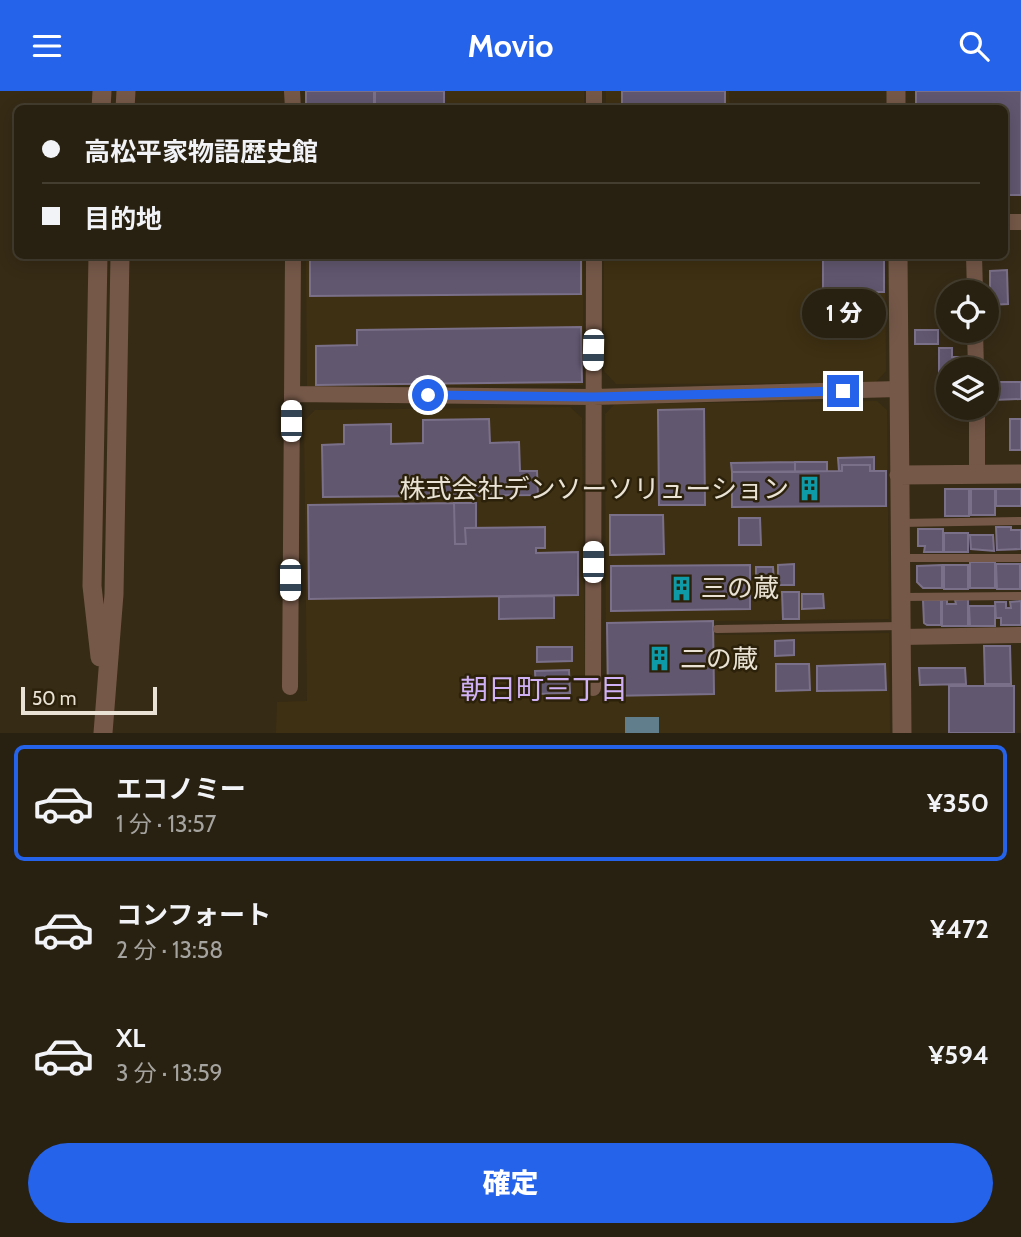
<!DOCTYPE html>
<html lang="ja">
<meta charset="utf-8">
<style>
body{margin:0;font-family:Cabin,"Noto Sans JP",sans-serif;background:#342d1e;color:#f1f3f6;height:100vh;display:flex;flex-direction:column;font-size:26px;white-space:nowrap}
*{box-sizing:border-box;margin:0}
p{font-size:23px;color:#a5a39f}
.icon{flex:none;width:38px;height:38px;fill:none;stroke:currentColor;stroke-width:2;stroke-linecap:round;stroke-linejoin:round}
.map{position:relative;height:642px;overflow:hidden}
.details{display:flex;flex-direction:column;background:#282010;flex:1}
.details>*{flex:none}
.guide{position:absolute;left:14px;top:14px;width:994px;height:154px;border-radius:10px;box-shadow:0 4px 18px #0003,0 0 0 2px #443e30;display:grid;align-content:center;height:154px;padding:0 28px;background:#282010}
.fabs{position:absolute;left:936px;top:189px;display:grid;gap:14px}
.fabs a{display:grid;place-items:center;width:63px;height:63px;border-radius:50%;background:#282010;box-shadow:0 4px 18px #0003,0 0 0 2px #443e30;font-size:35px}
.scale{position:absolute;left:21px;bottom:18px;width:136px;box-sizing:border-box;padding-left:7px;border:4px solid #eae3d5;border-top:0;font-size:19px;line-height:24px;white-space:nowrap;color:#eae3d5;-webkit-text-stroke:5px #2c220b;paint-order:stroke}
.end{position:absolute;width:32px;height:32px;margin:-16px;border:9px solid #2563eb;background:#fff;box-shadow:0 0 0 4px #fff}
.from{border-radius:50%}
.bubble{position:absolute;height:49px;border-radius:24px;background:#282010;box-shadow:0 4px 18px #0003,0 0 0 2px #443e30;font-size:23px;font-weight:800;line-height:49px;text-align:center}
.car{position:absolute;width:21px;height:42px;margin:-21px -10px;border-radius:9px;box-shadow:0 0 5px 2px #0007;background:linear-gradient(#fff 24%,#345 0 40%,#fff 0 76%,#345 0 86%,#fff 0)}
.guide b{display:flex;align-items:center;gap:24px;height:66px;font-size:26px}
.guide b+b{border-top:2px solid #443e30}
.guide i{width:18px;height:18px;background:#f1f3f6}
ul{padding:12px 0 0;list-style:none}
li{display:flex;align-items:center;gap:21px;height:116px;margin:0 14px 10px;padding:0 14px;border:4px solid transparent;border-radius:10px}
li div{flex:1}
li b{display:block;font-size:26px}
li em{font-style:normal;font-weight:800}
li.on{border-color:#2563eb}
li>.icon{width:63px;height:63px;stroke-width:1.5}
.action{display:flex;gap:14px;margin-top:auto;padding:14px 28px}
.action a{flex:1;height:80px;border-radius:42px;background:#2563eb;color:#fff;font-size:28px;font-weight:800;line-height:80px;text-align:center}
header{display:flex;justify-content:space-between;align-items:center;height:91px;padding:0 28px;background:#2563eb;color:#fff;font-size:32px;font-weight:800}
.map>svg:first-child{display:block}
</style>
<header><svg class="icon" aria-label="menu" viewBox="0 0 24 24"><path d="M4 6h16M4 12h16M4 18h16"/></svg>Movio<svg class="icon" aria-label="search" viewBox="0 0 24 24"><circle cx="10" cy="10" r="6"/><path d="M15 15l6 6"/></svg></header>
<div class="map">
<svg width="1021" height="642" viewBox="0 0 1021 642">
<rect width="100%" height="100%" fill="#362b15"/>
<path fill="#3e3012" d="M305 0H584V17H305Z
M606 0H729L730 17H606Z
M306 165H583V294L307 295Z
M604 165H885L886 280 875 292 616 293 604 280Z
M877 310 887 319 889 528 714 530V544L889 542 890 642H276L277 611 307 610 304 330 315 319 570 316 582 327 585 604 606 605 605 323 615 313Z"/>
<path fill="#607e8c" d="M625 626H659V642H625Z"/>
<path fill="#61576f" stroke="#7b7089" stroke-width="2" d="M306 0H374V18H306Z
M375 0H444V18H375Z
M622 0H725V18H622Z
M916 0H1021V104H1004V18H916Z
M310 164H581V203L310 205Z
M823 164H884V201H823Z
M1007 179 1008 213 990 214V180Z
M581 236 582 291 316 294V255L357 254V239Z
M915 239H938V253H915Z
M939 257H952V266H967V278H948V288H939Z
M993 291H1021V308L993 309Z
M704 318 705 414H659L658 319Z
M489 328 490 352 519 351 520 380H537L538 404 323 406 322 354 344 353V334L391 333V353L423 352V329Z
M1010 328H1021V359H1010Z
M874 366V380H870V374H842V380H839L838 367Z
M795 371H827V380L795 381Z
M795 371V381H732L731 372Z
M842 374H870V380H886V415L732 416V381L842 380Z
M945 398H969V425H945Z
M971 398H995V424H971Z
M996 398H1021V415H996Z
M454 412 455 453H466L465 437 545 436V457H536V462L578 461V504L309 508 308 414Z
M454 412H476V437H465L466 453H455Z
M610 424H663L664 463 610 464Z
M739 427H760L761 454H739Z
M996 436H1011V439H1021V458L997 459Z
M918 438H943V461H924L925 455H918Z
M944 442H968V461H944Z
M970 444H993L994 460 971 458Z
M970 471H995V497H970Z
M794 473V494H778V474Z
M996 473H1020V498H997Z
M750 474V518L611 520V475Z
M942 474V497H923L917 491V475Z
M944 474H968V498H944Z
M756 476H773L774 492H756Z
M782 501H799V528H783Z
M802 503H823L824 517 802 518Z
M554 505V527L499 528V506Z
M968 508V535H942V509H947V513H956L955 509Z
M923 509H941V534H927L924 532Z
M1021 510V534H1001V527H996L995 511H1006V517H1011L1010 511Z
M969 515H995V535H970Z
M713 530 714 603 608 605 607 532Z
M794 549V564L775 565V550Z
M984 555H1010L1011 593H985Z
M537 556H572V570L537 571Z
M776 573H809L810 599 776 600Z
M885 573 886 599 817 600V575Z
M919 577H965L966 593 920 594Z
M569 579 570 602 536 603 535 580Z
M949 595H1014V642H949Z"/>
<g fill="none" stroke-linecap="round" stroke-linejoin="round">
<path stroke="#755848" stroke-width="8" d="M901 432 1021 430
M901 467H1021
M901 506 1021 505
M717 538 901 535"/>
<path stroke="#755848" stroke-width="16" d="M292 0 293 18
M594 0V18
M1004 131H1021
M974 164 975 201
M975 240 976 278
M292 303 593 306 899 298
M977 317V384
M901 546 1021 544
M290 596 293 164
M593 597 594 164"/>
<path stroke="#755848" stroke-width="19" d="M896 0V18
M101 18 102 0
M125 18 126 0
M98 164 92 495 100 566
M898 164 902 642
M899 384 1021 383
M103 642 114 503 120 164"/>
</g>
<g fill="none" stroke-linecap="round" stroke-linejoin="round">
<path stroke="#2563eb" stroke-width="9" d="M428 304 593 306 843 300"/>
</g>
<defs>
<symbol id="building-bare" viewBox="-9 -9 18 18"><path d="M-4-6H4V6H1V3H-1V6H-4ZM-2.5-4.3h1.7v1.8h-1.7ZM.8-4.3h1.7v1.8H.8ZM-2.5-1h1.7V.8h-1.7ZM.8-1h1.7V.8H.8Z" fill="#0f9aa8" stroke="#2c220b" stroke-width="2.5" paint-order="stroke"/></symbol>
</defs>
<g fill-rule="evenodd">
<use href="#building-bare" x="792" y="380" width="35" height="35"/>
<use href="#building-bare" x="664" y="480" width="35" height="35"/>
<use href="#building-bare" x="642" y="550" width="35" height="35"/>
</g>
<g text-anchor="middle" stroke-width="5" stroke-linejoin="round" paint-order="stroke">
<g font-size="26" fill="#eae3d5" stroke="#2c220b" text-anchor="start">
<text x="789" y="407" text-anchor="end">株式会社デンソーソリューション</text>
<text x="701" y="506">三の蔵</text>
<text x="680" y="577">二の蔵</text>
</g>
<g font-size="28" fill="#d0b1f5" stroke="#2c220b">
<text x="544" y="608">朝日町三丁目</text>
</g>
</g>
</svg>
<div class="fabs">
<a><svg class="icon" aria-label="locate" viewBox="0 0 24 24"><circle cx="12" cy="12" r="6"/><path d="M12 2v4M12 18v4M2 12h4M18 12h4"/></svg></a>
<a><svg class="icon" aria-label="layers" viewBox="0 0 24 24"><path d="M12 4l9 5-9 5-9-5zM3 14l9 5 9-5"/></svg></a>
</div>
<div class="scale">50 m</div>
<i class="end from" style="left:428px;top:304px"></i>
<i class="end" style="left:843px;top:300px"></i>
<div class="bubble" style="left:802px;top:198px;width:84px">1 分</div>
<i class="car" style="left:593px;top:259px;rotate:181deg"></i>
<i class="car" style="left:291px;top:330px;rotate:0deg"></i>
<i class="car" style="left:593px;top:471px;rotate:0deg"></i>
<i class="car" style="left:290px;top:489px;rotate:180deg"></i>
<div class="guide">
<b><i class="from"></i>高松平家物語歴史館</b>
<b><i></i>目的地</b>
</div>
</div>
<section class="details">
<ul>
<li class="on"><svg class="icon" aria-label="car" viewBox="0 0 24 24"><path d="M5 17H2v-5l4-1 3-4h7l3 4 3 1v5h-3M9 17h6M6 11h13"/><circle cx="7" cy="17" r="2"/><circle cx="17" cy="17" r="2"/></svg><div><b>エコノミー</b><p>1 分 · 13:57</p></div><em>¥350</em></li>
<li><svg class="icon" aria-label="car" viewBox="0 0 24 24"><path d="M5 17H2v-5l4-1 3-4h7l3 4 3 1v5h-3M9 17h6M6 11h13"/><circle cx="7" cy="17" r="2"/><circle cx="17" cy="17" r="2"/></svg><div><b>コンフォート</b><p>2 分 · 13:58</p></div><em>¥472</em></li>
<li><svg class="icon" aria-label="car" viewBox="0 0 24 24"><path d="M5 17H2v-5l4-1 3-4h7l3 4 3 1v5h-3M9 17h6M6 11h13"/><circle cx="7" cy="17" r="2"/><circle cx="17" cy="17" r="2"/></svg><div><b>XL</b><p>3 分 · 13:59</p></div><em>¥594</em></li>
</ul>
<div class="action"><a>確定</a></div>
</section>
